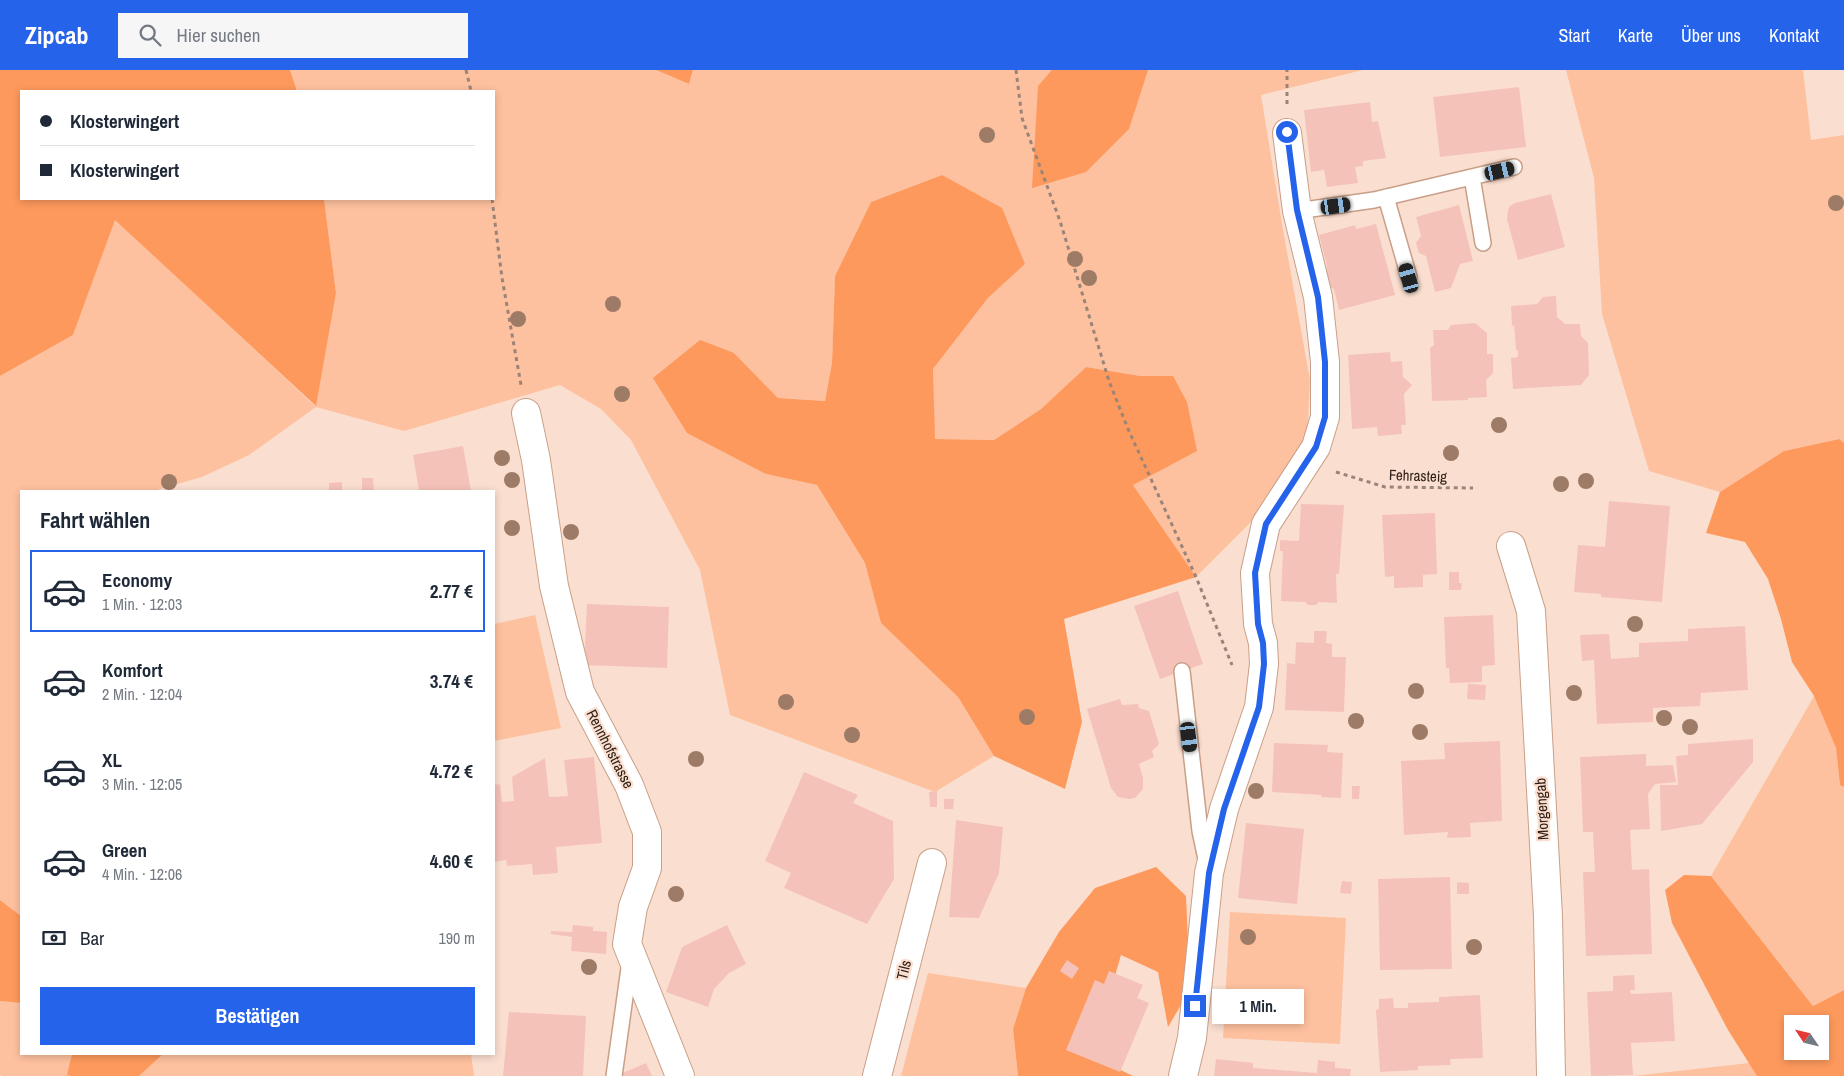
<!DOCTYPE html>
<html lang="de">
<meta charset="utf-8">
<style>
body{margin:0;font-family:"Archivo Narrow",sans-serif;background:#f6f6f7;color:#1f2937;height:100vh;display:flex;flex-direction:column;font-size:19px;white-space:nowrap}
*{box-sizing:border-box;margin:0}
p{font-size:16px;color:#747a83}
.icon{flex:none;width:28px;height:28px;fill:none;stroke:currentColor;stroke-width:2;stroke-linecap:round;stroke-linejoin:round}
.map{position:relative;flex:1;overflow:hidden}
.drawer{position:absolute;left:20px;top:420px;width:475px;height:565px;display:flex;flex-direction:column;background:#fff;border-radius:0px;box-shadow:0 2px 8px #0003}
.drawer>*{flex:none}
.guide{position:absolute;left:20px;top:20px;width:475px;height:110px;border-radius:0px;box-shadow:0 2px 8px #0003;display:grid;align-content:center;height:110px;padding:0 20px;background:#fff}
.needle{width:32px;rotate:305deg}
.tools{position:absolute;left:1784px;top:945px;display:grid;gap:10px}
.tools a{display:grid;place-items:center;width:45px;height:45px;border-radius:0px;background:#fff;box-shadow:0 2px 8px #0003;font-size:25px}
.end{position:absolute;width:22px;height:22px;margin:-11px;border:6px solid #2563eb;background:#fff;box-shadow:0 0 0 2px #fff}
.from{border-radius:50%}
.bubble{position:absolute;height:35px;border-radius:0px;background:#fff;box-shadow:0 2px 8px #0003;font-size:16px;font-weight:800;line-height:35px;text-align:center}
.car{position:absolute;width:15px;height:30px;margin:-15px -8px;border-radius:6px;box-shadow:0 0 4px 1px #0007;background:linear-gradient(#222 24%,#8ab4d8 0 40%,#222 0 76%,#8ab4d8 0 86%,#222 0)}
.guide b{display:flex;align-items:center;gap:18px;height:48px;font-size:19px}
.guide b+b{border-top:1px solid #e0e1e3}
.guide i{width:12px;height:12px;background:#1f2937}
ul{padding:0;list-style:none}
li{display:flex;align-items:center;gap:15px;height:82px;margin:0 10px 8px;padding:0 10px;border:2px solid transparent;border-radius:0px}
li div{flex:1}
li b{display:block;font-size:19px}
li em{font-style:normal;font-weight:800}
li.current{border-color:#2563eb}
li>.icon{width:45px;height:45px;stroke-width:1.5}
h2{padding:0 20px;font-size:22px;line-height:60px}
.pay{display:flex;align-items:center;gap:12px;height:55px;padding:0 20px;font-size:19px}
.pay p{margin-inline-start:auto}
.action{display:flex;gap:10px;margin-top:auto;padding:10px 20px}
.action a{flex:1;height:58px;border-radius:0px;background:#2563eb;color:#fff;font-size:20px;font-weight:800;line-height:58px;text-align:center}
header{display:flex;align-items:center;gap:30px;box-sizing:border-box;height:70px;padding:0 25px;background:#2563eb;color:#fff}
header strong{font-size:24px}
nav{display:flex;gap:28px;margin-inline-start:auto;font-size:18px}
.search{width:350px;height:45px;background:#f6f6f7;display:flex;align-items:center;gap:12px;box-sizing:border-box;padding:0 18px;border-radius:0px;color:#747a83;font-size:19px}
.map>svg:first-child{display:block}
</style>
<header>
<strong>Zipcab</strong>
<div class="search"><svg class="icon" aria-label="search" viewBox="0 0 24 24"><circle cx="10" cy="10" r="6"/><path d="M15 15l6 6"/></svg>Hier suchen</div>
<nav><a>Start</a><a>Karte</a><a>Über uns</a><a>Kontakt</a></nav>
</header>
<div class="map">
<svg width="1844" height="1006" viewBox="0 0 1844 1006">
<rect width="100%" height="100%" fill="#fadfd0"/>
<path fill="#fec19f" d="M290 0H656L689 14 693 0H1363L1261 25 1282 154 1310 310 1307 370 1262 441 1196 507 1133 415 1173 306H1140L1086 297 1041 339 994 370 934 369 933 299 988 228 1025 194 942 105 871 132 835 206 832 293 825 331 778 328 734 283 766 404 817 415 865 493 881 553 958 627 994 686 935 722 730 645 700 500 631 370 601 339 560 315 404 361 316 337 249 385 202 407 153 421H21V846L0 830V306L73 265 115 149 315 336 336 223 324 129H494V21H297Z
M1566 0H1803L1811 70 1844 65V373L1838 369 1784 381 1720 422 1649 401 1602 244 1594 108Z
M535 545 561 658 494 671V554Z
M1814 626 1836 678 1840 715 1844 717V920L1813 936 1711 806Z
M1230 842 1346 848 1340 974 1223 968Z
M928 903 1026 918 1013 959 1018 1006H901Z
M0 931 21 933V984H72L68 1005 71 1006H1L0 1004Z
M163 984H471L474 1006H139Z
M1749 993 1758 1006H1633Z"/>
<path fill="#fd995c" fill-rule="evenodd" d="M0 0H290L297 21H21V129H324L336 223 316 336 115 150 73 265 0 306Z
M656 0H693L689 14Z
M1052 0H1148L1129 59 1086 102 1032 118 1038 16Z
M942 105 1002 138 1025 194 988 228 933 299 935 369 994 370 1041 339 1086 297 1140 306H1173L1187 332 1197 381 1133 415 1196 507 1064 549 1082 652 1065 719 994 686 958 627 881 553 865 493 817 415 766 404 687 363 653 308 700 270 734 283 778 328 825 331 832 293 835 206 871 132Z
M1839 369 1844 373V717L1840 715 1836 678 1814 626 1792 592 1781 549 1768 509 1745 472 1706 463 1720 422 1784 381Z
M1156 797 1186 826 1188 871 1181 935 1168 957 1158 902 1121 885 1092 986 1133 1006H1018L1013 959 1026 918 1059 862 1095 818Z
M1684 805 1711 806 1813 936 1844 920V1006H1757L1728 960 1672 853 1665 820ZM1792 954H1820V981H1792Z
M0 830 21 846V933L0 931Z
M72 984H163L139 1006H71L67 1005Z"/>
<path fill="#f5c2b9" d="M1519 17 1526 77 1440 87 1433 27Z
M1370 32 1372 52 1378 51 1386 88 1363 91V96L1355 97 1358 113 1327 117 1324 100 1311 102 1304 40Z
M1551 124 1565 177 1518 190 1507 149 1508 140 1510 136 1515 133Z
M1459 135 1473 191 1460 194 1451 218 1435 222 1426 186 1419 183 1416 173 1421 166 1416 147Z
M1376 154 1395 225 1339 240 1334 219 1330 217 1326 201 1327 196 1319 165 1355 155 1356 159Z
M1556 226 1557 247 1565 254H1580L1581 266 1588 273 1589 305 1581 315 1513 319 1511 288 1518 287V280H1516L1514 255 1512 256 1511 236 1537 234 1543 227Z
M1475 253 1487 263V284H1493V303L1486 310 1487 327 1468 328V330L1432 331 1430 278 1434 275 1433 260H1448L1451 255Z
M1390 282 1391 292 1402 291 1403 307 1412 315 1404 324 1406 355H1401L1402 364 1378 366 1377 357 1352 359 1348 285Z
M463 376 471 421H419L413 385Z
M362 408H373L374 421H362Z
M342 412V421H329V413Z
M1609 431 1670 436 1662 532 1601 527V524L1574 522 1578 475 1605 477Z
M1301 434 1344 435 1339 504H1336L1337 533 1319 532 1316 535H1308L1305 532 1281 531 1283 481H1280V470L1299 471Z
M1435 443 1437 504 1423 505V517L1394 518V506L1385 507 1382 445Z
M1449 502H1459V513H1462L1461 520H1449Z
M1178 521 1203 594 1160 609 1134 536Z
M587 534 669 537 667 598 584 595Z
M1493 545 1495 595 1482 596V612L1450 613 1449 598H1446L1444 547Z
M1745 556 1748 620 1701 623 1700 636 1653 638V652L1597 654 1594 590 1582 591 1580 565 1609 564 1611 589 1639 587V573L1688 571V559Z
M1314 561H1327L1326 573 1332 574V587H1346L1344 642 1285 640 1287 593 1295 594 1296 572 1314 573Z
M1468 614 1486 615 1485 630 1467 629Z
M1120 629 1122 635 1138 634 1139 638 1149 641 1159 674 1152 681 1154 687 1139 694 1143 708V719L1135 728 1129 729 1118 727 1111 718 1087 639Z
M1753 669V692L1702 754 1661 761 1660 715H1678L1676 686 1688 685V674Z
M1500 671 1502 751 1470 753 1471 767 1447 768 1448 762 1404 765 1401 691 1445 689 1444 673Z
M1274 673 1328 675 1327 682 1343 683 1341 728 1321 727 1322 725 1272 722Z
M1646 684V696L1673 695 1676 712 1655 714 1648 724 1650 759 1630 760 1632 800 1649 799 1652 884 1586 886 1583 802H1595L1593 762H1583L1580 687Z
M594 687 602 773 556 777 558 803 533 805 532 794 507 796 506 790 494 792V715L500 714 502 732 514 731 512 707 545 688 549 727 568 726 564 690Z
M804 702 858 725 853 733 893 751 894 809 867 854 784 818 791 803 765 791Z
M1352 716H1360L1359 729H1352Z
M937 721V737H930L929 722Z
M944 729H954L953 739H944Z
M956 750 1003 757 999 803 979 848 949 847Z
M1246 753 1304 759 1297 834 1238 828Z
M1450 807 1452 899 1380 900 1378 809Z
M1342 811 1352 812 1351 824 1340 823Z
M1457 812 1469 813V824H1457Z
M573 855 593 857V861L607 862 606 884 571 881 572 867 551 864V861L572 862Z
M727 855 746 894 729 903 714 919 708 937 666 922 682 877Z
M1067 890 1079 898 1072 909 1060 901Z
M1109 901 1143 915 1137 928 1149 933 1120 1002 1066 980 1095 910 1104 914Z
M1634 905 1635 920H1630L1631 924 1672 922 1675 971 1631 973 1633 1005 1591 1006 1587 922 1613 921V906Z
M1480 925 1483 988 1450 989 1451 995 1418 996V1000L1380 1002 1376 940 1379 939V929L1393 928 1394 938H1408V933L1439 932V927Z
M509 942 586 946 583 1006H503Z
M1216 989 1253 993V998L1317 1003 1318 990 1335 992V998L1351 999 1350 1006H1214Z
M646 993 652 1006H616Z"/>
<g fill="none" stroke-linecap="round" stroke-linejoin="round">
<defs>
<path id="lane" d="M1472 107 1483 173
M1386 127 1409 207
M1297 141 1374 130 1514 97
M1182 601 1200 761 1206 789
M614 1006 630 891"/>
<path id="street" d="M526 343 536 390 554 516 580 622 629 715 647 762V798L633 837 627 874 680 1006
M1511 476 1531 541 1548 846 1551 1006
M877 1006 932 793
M1183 1006 1192 968 1209 803 1224 739 1259 637 1264 594 1263 573 1258 554 1255 503 1266 454 1316 377 1325 347V292L1318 227 1297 141 1287 63"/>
</defs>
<use href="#lane" stroke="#c99f88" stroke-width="18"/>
<use href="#street" stroke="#c99f88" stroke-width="30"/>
<path stroke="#9a8478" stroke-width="3" stroke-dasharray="4 4" stroke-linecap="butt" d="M466 0 471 21
M1016 0 1022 48 1060 151 1109 311 1128 359 1196 507 1232 595
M1287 34V0
M492 129 502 208 521 315
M1336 402 1385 417 1473 418"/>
<use href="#lane" stroke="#fff" stroke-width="15"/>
<use href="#street" stroke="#fff" stroke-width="28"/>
</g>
<g fill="#9d7b67">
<circle cx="987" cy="65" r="8"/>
<circle cx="1836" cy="133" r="8"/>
<circle cx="1075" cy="189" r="8"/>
<circle cx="1089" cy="208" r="8"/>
<circle cx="613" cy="234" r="8"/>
<circle cx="518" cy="249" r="8"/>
<circle cx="622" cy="324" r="8"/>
<circle cx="1499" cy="355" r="8"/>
<circle cx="1451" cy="383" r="8"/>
<circle cx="502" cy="388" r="8"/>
<circle cx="512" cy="410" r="8"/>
<circle cx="1586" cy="411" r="8"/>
<circle cx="169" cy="412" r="8"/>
<circle cx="1561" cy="414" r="8"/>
<circle cx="512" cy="458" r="8"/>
<circle cx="571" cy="462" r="8"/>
<circle cx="1635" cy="554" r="8"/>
<circle cx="1416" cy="621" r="8"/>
<circle cx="1574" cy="623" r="8"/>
<circle cx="786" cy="632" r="8"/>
<circle cx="1027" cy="647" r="8"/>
<circle cx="1664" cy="648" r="8"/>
<circle cx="1356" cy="651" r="8"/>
<circle cx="1690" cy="657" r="8"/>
<circle cx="1420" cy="662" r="8"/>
<circle cx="852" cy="665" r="8"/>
<circle cx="696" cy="689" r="8"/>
<circle cx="1256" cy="721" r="8"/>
<circle cx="676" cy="824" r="8"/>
<circle cx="1248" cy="867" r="8"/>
<circle cx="1474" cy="877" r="8"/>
<circle cx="589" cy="897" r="8"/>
</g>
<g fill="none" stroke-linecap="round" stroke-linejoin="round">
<path stroke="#2563eb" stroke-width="6" d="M1195 936 1209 803 1224 739 1259 637 1264 594 1263 573 1258 554 1255 503 1266 454 1316 377 1325 347V292L1318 227 1297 140 1287 62"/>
</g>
<g text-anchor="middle" stroke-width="4.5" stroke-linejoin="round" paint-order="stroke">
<g font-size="15" fill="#2e1e15" stroke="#fadfd0">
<text transform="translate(1418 406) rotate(2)" y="5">Fehrasteig</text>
<text transform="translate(610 679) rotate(63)" y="5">Rennhofstrasse</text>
<text transform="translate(1542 739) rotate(-93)" y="5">Morgengab</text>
<text transform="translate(904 900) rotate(-76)" y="5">Tils</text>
</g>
</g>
</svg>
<div class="tools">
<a><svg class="needle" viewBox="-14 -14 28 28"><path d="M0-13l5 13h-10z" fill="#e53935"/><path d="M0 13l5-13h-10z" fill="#747a83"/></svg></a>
</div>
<i class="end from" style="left:1287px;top:62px"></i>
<i class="end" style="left:1195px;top:936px"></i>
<div class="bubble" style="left:1212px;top:919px;width:92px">1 Min.</div>
<i class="car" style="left:1500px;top:101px;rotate:77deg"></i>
<i class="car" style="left:1336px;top:136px;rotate:82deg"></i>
<i class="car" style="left:1409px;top:208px;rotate:344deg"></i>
<i class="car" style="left:1189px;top:667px;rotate:173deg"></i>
<div class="guide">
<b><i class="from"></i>Klosterwingert</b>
<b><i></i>Klosterwingert</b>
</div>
<section class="drawer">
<h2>Fahrt wählen</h2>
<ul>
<li class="current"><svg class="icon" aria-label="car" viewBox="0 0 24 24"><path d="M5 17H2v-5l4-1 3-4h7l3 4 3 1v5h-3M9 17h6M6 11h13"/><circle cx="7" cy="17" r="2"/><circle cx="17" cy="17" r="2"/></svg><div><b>Economy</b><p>1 Min. · 12:03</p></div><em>2.77 €</em></li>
<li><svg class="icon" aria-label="car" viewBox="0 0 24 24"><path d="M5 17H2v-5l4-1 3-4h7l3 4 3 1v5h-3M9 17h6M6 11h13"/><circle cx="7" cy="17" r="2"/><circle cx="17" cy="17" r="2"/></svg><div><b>Komfort</b><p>2 Min. · 12:04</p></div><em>3.74 €</em></li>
<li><svg class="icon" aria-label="car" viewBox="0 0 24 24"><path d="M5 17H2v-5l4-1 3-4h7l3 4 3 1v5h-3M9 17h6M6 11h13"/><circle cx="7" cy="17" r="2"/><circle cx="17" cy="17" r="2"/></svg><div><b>XL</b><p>3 Min. · 12:05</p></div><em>4.72 €</em></li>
<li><svg class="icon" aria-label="car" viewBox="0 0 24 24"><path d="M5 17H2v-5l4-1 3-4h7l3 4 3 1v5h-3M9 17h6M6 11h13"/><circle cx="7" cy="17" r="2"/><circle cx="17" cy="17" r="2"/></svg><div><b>Green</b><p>4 Min. · 12:06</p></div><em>4.60 €</em></li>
</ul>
<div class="pay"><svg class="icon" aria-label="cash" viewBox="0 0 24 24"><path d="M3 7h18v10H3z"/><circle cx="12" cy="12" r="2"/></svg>Bar<p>190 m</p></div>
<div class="action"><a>Bestätigen</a></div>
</section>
</div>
